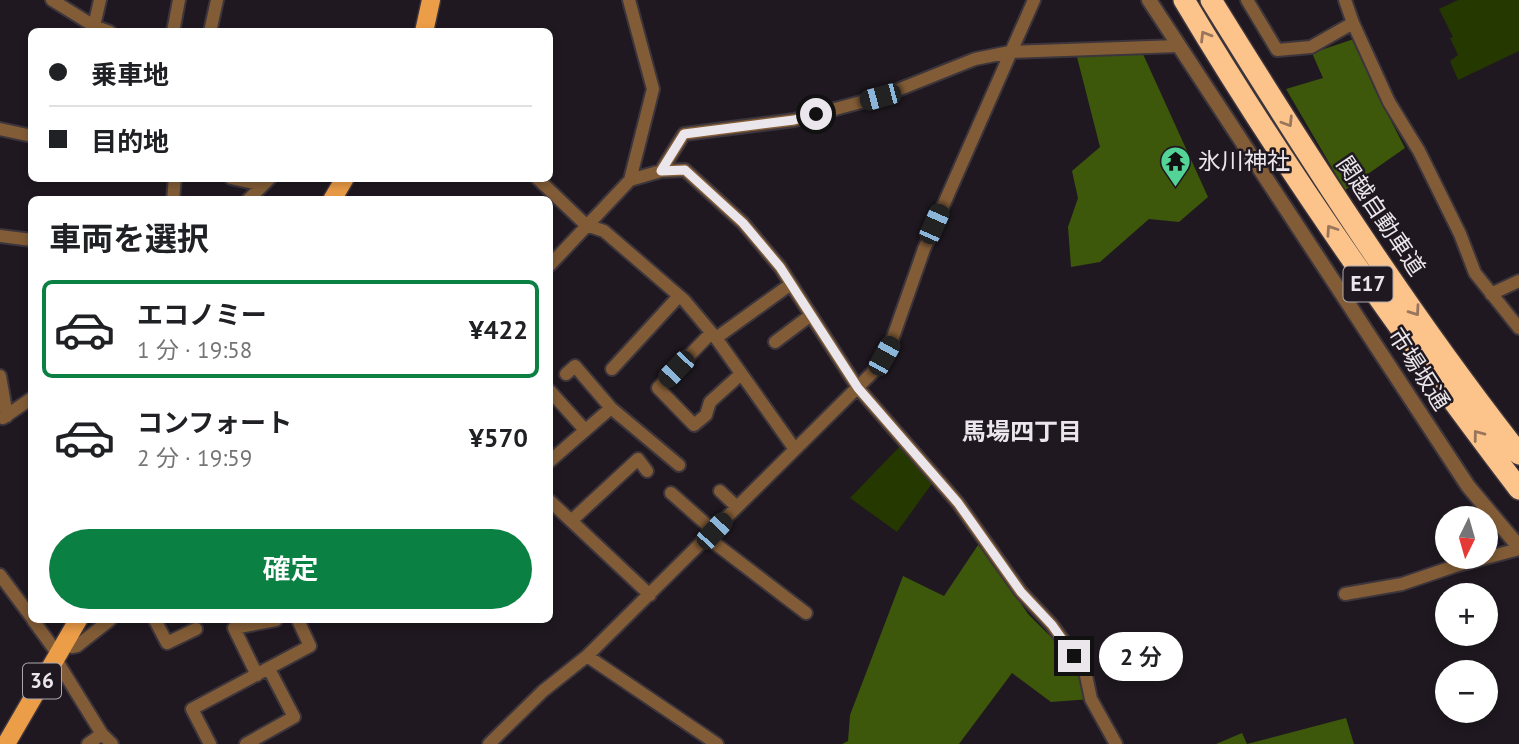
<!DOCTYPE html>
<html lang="ja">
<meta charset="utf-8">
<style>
body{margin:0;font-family:"PT Sans","Noto Sans JP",sans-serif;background:#f2f2f2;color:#202124;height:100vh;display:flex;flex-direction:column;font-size:26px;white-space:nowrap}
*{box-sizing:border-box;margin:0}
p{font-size:23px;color:#757577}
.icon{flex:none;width:38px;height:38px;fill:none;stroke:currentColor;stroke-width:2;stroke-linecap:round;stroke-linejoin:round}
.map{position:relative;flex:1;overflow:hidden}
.panel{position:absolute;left:28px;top:196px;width:525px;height:427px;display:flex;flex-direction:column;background:#fff;border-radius:10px;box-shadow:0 4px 10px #0003}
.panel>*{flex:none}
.top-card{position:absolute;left:28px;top:28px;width:525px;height:154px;border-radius:10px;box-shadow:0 4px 10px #0003;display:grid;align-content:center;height:154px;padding:0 21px;background:#fff}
.needle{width:46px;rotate:185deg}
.buttons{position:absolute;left:1435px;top:506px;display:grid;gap:14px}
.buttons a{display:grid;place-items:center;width:63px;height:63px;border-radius:50%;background:#fff;box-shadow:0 4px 10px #0003;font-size:35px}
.end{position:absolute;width:32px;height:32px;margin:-16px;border:9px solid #ebe6eb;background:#111;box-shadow:0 0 0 4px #111}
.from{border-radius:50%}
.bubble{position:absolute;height:49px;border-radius:24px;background:#fff;box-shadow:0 4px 10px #0003;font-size:23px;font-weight:600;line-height:49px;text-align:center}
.car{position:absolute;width:21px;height:42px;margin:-21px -10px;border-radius:9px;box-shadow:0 0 5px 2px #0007;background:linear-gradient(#222 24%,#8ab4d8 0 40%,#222 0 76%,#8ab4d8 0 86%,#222 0)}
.top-card b{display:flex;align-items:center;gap:24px;height:66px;font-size:26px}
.top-card b+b{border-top:2px solid #e0e0e0}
.top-card i{width:18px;height:18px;background:#202124}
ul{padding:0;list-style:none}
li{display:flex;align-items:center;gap:21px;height:98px;margin:0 14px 10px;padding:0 7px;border:4px solid transparent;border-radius:10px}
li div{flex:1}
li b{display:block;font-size:26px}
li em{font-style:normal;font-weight:600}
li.selected{border-color:#0b8043}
li>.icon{width:63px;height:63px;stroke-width:1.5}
h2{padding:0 21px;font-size:32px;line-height:84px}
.primary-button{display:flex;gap:14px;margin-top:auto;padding:14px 21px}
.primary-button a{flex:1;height:80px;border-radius:42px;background:#0b8043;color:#fff;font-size:28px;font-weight:600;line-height:80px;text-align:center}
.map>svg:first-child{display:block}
</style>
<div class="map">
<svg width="1519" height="744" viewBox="0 0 1519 744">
<rect width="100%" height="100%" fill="#1f1820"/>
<path fill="#253800" d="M1458 0H1519V51L1458 80 1450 61 1458 55 1450 38 1453 37 1439 9Z
M905 441 936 478 897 532 850 498Z"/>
<path fill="#3d570b" d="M1354 39 1374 88 1405 148 1345 190 1286 89 1323 78 1312 53Z
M1143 54 1208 197 1179 222 1149 219 1100 262 1071 267 1068 227 1078 198 1072 171 1100 147 1077 57Z
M980 542 1028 614 1085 671 1091 699 1051 702 1012 673 959 744H842L848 741 850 715 903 576 944 596Z
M1346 718 1354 744H1216L1242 733 1247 744Z"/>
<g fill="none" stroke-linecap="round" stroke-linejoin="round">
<defs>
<path id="minor" d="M52 0 94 26 110 32
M629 0 653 89 630 180
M1247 0 1277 50 1311 47 1353 23 1389 102 1419 151 1460 234 1475 273 1519 328
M1345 0 1353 23
M94 26 100 0
M173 32 179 0
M210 32 217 0
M0 129 32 136
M661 171 684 134 794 120 880 97 975 59 1010 52 1178 46
M231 178 263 185
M537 178 586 225 604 231 684 300 716 338 794 448
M173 200 175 178
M248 200 270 178
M0 236 32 240
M550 265 630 180 661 171 685 170 743 223 780 267 858 388 958 503 1021 592 1052 625 1085 671 1091 699 1116 744
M1491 294 1519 281
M711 333 658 388 694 425 706 415 710 402 741 374
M716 338 791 284
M775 342 811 315
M612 369 679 296
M566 374 575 366 611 408 679 465
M0 376 7 416
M550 391 585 430
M3 418 32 398
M550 461 611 408
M720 491 737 507
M671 493 714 531
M550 501 650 595
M571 521 638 459 647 471
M708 538 806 613
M0 575 32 618
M1345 594 1402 584 1455 566 1519 549
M33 620 57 653
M155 620 167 643 196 629
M63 644 72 647 77 646 110 620
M587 656 717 744
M55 658 102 734 112 744
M257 675 234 628 276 620
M88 744 102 734
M210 744 192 709 310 646 298 620
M246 744 294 717 269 669
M489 744 543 691 587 656 877 368 891 343 924 249 1034 0"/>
<path id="tertiary" d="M1149 0 1468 486 1519 547"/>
<path id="primary" d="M424 32 431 0
M332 200 345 178
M6 744 78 620"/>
<path id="motorway" d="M1184 0C1285 170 1399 331 1519 489
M1211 0C1307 155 1406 310 1519 454"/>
</defs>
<use href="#minor" stroke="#3c353c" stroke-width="16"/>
<use href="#tertiary" stroke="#3c353c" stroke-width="18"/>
<use href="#primary" stroke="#3c353c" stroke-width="21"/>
<use href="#motorway" stroke="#3c353c" stroke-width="24"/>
<use href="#minor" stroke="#825c36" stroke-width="12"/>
<use href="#tertiary" stroke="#825c36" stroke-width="14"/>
<use href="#primary" stroke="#ec9d47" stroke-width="18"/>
<use href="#motorway" stroke="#fcc38b" stroke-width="21"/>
</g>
<defs><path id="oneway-chevron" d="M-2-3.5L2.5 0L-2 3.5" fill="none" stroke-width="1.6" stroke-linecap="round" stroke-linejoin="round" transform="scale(1.75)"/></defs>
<g stroke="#99765b">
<use href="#oneway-chevron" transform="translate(1205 36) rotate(-121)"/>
<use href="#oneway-chevron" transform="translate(1288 122) rotate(58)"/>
<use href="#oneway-chevron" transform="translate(1331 230) rotate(-124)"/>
<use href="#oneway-chevron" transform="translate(1415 311) rotate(55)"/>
<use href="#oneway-chevron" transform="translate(1478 435) rotate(-127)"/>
</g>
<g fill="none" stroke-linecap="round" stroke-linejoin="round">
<path stroke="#ebe6eb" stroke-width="9" d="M816 114 794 120 684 134 661 171 685 170 743 223 780 267 858 388 958 503 1021 592 1052 625 1074 656"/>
</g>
<defs>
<symbol id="temple-pin" viewBox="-11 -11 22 30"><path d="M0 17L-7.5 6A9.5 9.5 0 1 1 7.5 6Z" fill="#53d396" stroke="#1f1820"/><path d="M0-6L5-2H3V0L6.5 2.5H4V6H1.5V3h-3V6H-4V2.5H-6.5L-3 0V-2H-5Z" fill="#111"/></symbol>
</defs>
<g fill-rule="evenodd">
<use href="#temple-pin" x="1158" y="144" width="35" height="47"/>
</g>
<g text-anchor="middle" stroke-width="5" stroke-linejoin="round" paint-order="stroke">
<g fill="#1f1820" stroke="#aea8ae" stroke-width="2">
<rect x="1343.5" y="266.5" width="49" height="35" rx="5"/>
<rect x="23" y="663.5" width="38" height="35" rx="5"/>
</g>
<g font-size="21" font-weight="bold" fill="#ebe6eb">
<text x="1368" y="291">E17</text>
<text x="42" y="688">36</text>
</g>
<g font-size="23" fill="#ebe6eb" stroke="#1f1820" text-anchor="start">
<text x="1198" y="169">氷川神社</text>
</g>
<g font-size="23" fill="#ebe6eb" stroke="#1f1820">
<text transform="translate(1381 216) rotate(56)" y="8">関越自動車道</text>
<text transform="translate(1419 369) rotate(57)" y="8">市場坂通</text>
</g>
<g font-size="24" font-weight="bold" fill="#ebe6eb" stroke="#1f1820">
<text x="1022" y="440">馬場四丁目</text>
</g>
</g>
</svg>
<div class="buttons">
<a><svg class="needle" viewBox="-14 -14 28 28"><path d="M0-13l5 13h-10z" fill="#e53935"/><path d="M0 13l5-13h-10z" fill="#757577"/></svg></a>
<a>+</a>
<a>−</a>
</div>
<i class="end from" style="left:816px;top:114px"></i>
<i class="end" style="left:1074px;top:656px"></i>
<div class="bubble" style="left:1099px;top:632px;width:84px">2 分</div>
<i class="car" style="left:880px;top:97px;rotate:255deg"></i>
<i class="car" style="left:934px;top:224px;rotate:24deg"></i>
<i class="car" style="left:884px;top:356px;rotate:29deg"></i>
<i class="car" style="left:676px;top:369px;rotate:224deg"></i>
<i class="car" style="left:714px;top:531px;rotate:43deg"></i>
<div class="top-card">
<b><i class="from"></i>乗車地</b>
<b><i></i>目的地</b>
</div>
<section class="panel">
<h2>車両を選択</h2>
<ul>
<li class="selected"><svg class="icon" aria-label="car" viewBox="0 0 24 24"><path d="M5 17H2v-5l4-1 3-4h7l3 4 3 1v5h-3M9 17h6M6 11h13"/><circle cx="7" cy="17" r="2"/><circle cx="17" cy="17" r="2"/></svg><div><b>エコノミー</b><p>1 分 · 19:58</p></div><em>¥422</em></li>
<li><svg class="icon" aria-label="car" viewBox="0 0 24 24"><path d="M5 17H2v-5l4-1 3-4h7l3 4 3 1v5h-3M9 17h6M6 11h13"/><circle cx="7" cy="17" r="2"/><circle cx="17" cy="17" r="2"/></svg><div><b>コンフォート</b><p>2 分 · 19:59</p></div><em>¥570</em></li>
</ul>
<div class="primary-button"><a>確定</a></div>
</section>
</div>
